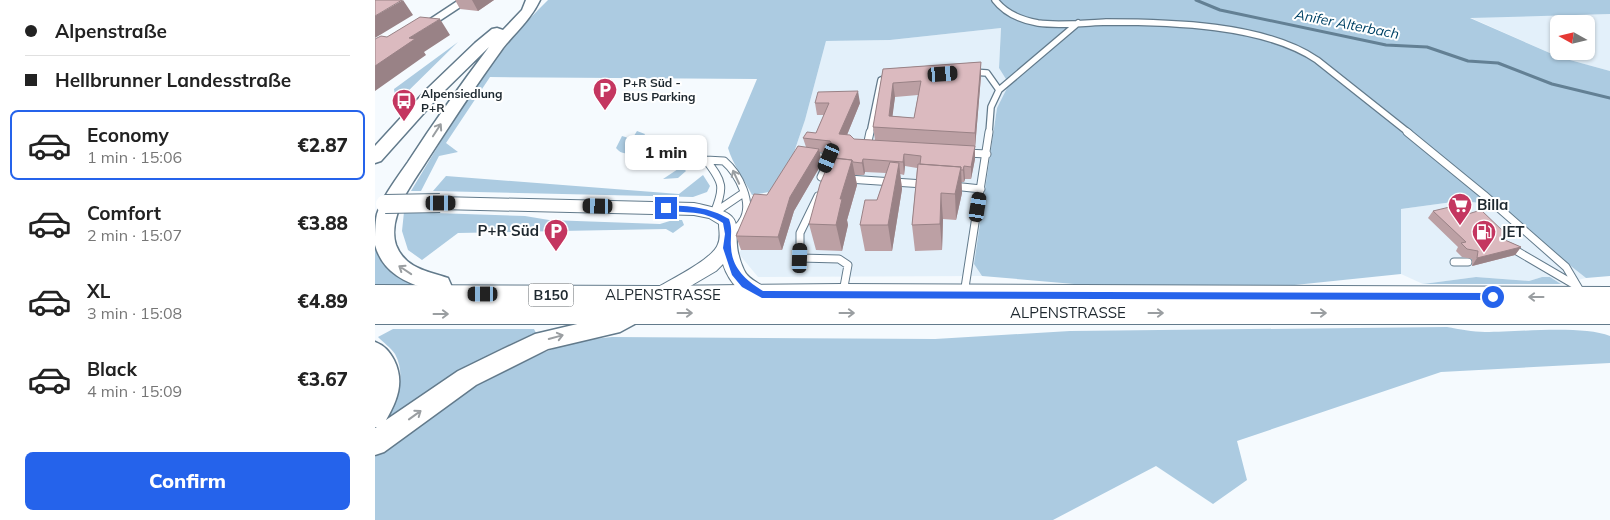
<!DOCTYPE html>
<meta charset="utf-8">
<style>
body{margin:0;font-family:Mulish,sans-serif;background:#f2f2f2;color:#222;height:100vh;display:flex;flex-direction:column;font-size:19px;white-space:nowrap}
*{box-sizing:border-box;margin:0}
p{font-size:16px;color:#767676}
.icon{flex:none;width:28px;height:28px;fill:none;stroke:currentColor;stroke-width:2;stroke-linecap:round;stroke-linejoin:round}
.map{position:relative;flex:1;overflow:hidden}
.side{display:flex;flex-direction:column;background:#fff;width:375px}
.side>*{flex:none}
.top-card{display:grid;align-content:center;height:110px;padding:0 25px;background:#fff}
.needle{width:32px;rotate:278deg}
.buttons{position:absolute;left:1175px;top:15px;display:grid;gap:10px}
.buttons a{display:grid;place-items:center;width:45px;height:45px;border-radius:8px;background:#fff;box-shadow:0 1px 4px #0004;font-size:25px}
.end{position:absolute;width:22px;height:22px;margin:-11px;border:6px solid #2563eb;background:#fff;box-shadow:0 0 0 2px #fff}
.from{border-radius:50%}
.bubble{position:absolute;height:35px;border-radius:8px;background:#fff;box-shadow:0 1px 4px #0004;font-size:16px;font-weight:800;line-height:35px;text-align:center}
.car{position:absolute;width:15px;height:30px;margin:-15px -8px;border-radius:6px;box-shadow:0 0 4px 1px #0007;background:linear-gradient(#222 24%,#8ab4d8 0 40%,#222 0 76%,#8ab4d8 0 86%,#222 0)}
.top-card b{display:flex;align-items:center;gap:18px;height:48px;font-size:19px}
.top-card b+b{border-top:1px solid #e0e0e0}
.top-card i{width:12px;height:12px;background:#222}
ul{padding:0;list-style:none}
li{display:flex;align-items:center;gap:15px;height:70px;margin:0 10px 8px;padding:0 15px;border:2px solid transparent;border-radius:8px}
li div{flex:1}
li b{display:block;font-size:19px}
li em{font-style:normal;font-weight:800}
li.active{border-color:#2563eb}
li>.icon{width:45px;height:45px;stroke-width:1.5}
.action{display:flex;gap:10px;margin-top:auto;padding:10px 25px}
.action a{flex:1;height:58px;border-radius:8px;background:#2563eb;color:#fff;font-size:20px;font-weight:800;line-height:58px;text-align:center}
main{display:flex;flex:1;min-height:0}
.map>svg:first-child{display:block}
</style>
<main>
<section class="side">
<div class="top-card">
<b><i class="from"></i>Alpenstraße</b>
<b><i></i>Hellbrunner Landesstraße</b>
</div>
<ul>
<li class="active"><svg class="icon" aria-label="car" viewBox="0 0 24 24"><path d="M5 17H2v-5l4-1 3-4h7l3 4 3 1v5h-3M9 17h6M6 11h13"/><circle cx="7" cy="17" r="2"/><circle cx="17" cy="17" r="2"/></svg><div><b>Economy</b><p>1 min · 15:06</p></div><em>€2.87</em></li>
<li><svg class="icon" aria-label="car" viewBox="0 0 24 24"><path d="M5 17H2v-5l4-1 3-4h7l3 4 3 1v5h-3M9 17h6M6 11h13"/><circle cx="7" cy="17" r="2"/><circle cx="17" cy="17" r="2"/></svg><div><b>Comfort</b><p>2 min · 15:07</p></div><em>€3.88</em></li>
<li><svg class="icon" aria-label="car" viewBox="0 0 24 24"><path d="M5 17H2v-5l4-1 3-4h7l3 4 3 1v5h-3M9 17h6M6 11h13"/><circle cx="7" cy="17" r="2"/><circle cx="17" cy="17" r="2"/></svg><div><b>XL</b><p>3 min · 15:08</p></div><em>€4.89</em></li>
<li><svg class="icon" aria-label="car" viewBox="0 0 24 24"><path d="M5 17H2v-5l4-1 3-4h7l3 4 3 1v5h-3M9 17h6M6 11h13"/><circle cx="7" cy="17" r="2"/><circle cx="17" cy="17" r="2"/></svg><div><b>Black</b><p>4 min · 15:09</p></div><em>€3.67</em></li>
</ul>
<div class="action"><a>Confirm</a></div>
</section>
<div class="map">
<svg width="1235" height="520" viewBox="0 0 1235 520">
<rect width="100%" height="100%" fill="#f5fafe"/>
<path fill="#e3f0fa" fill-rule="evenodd" d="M1235 14V71L1184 57 1094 17ZM1184 24H1211V51H1184Z
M626 28 624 68 634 84 622 108 599 264 607 276 383 277 364 254 384 208 415 164 430 120 451 41 515 40Z
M1085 201 1117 204 1211 278 1186 284 1175 277H1167L1154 281 1101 277 1048 284 1026 274V209Z"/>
<path fill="#accbe1" d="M173 0H1235V14L1095 18 1184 57 1235 71V276L1211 278 1117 204 1085 201 1026 209V274L910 286 734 287 607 276 599 264 622 108 634 84 624 68 626 28 515 40 451 41 430 120 415 164 394 192 377 195C369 179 358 165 353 148L382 79 115 77 71 143 83 152 64 156 46 191H36C76 124 117 54 173 0Z
M83 42 21 103 19 89Z
M262 131 270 134C265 144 252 162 241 148L247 136 257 139Z
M313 136 331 141C327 149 321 154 312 152L308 149Z
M263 164 307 167 311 171 303 178 288 179 303 169 262 166Z
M328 175 335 186 332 192 318 197 58 191 71 176 304 194Z
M29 212 150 216 174 220 285 224 298 220H307L309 225 298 233 291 229 83 233 47 260 33 250 27 231Z
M4 247 40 283 36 287 0 288V249Z
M1101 277 1154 281 1167 277H1175L1186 284H1048Z
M1072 327C1084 329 1098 332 1110 332 1143 332 1207 325 1235 336V363L1066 372 862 441 872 480 838 504 781 466 678 520H0V457L100 384 141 363 199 341 237 337 560 339 695 331Z
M18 329H159L161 333C128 346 98 362 68 382 49 394 31 413 9 420 22 402 32 376 20 354 16 348 8 342 3 337Z"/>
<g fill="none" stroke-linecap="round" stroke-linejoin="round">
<path stroke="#638094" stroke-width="3" d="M821 0 845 10 1011 45 1052 47 1093 61 1123 63 1177 84 1235 98"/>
<defs>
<path id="service-far1" d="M620 0C630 13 646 20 663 23 684 26 709 23 731 22 794 22 889 24 942 60L1034 133
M598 72 612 73 624 90
M495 133 506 80 514 77
M614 133 616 107 624 90 703 23"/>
<path id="service" d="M1032 132 1109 195 1191 267 1207 294
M492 146 495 132
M591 153 612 154
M437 156 455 158 446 177 452 178
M331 160 349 161C363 173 380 204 367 222 365 226 359 230 355 233
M331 160C348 182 350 187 339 213
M473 179 549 184
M578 186 606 189
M443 196 425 233V258L464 259 473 265 468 292
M339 213 367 194
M1135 247 1200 285
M1079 262H1093
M589 294 614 132"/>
<path id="minor" d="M84 0H96L49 31 45 32 40 29Z"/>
<path id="tertiary" d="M65 197 319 203C385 216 349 227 369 270 374 282 391 284 397 295L394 300C373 307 353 281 348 264L341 271 290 301 283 304 276 301 273 296 276 291C291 282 339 259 343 244 346 237 344 231 344 224L334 218 319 215 65 209 59 207 56 203 59 199Z"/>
<path id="secondary" d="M151 0H165C156 19 141 32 128 48 101 85 76 123 51 162 41 178 27 196 22 215 19 224 18 236 21 245 30 268 51 271 73 278L80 294 77 300 69 303 61 300 56 290C31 283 8 273 0 245 0 236 0 223 2 214 8 196 22 178 33 162 59 122 86 84 114 47L65 95 6 161 0 163V146L53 88 100 43 117 29 122 28 128 30 147 10Z
M261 304 269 307 272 313 269 319 245 332 173 349 101 385 9 452 0 455V428L2 427H0V342C10 346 14 351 19 360 30 382 22 401 11 420L83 371 128 349 160 334 232 317Z"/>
<path id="primary" d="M467 284 1235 287V324H0V285L283 286Z"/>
</defs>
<use href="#service-far1" stroke="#627a8b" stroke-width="8"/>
<use href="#service" stroke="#627a8b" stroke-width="9"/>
<use href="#minor" stroke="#627a8b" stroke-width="3"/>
<use href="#tertiary" stroke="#627a8b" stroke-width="2"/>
<use href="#secondary" stroke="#627a8b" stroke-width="3"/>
<use href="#primary" stroke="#627a8b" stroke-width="2"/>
<use href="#service-far1" stroke="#fff" stroke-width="5.5"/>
<use href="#service" stroke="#fff" stroke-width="7"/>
<use href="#minor" fill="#fff" fill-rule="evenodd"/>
<use href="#tertiary" fill="#fff" fill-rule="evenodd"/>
<use href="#secondary" fill="#fff" fill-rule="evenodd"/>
<use href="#primary" fill="#fff" fill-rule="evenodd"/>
<defs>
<path id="tertiary-bridge" d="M10 204 65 203"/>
</defs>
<use href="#tertiary-bridge" stroke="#627a8b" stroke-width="20" stroke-linecap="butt"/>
<use href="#tertiary-bridge" stroke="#fff" stroke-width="18"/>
</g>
<path fill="#bca0a4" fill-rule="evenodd" d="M80 0H119L103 11 85 9Z
M606 62V76L600 148V159L596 179H590L589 182H586L587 193 581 220 568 219 567 250 540 251 537 225 542 168 530 166 529 175 525 174 527 189 517 251H490L485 225 502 200 511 173 490 172 489 175H480L482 185 472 220 473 225 467 251 441 250 434 224 454 162 453 157 454 153 444 152 447 163 419 211 407 250H366L361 236 392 195 431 147 428 138 441 133 449 115H442L440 103H485L472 135 479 139 500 140 498 127 508 69ZM543 95 539 118 517 116 520 97Z
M1058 211 1130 240 1146 247 1140 255 1097 266V259L1087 257 1081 251 1083 247 1053 218Z"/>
<path fill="#998286" d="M28 0 38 15 0 38V16Z
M97 0H119L103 11Z
M65 19 75 35 49 52 51 55 0 91V66L34 38Z
M606 62V76L600 148V159L596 179V167L600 146V133Z
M518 83 520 97 516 128 514 116Z
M483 91 485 103 467 147 464 134Z
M444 149 447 163 419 211 407 250 403 237 415 197Z
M529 154 530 166 529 175 528 162Z
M488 159 490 172 489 175 487 163Z
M477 160 482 185 472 220 473 225 467 251 461 225 465 199Z
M524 163 527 189 517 251 513 225Z
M589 166 590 179 589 182 588 170Z
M586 167 587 193 581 220 580 194Z
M566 193 568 219 567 250 565 224Z
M1146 247 1140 255 1097 266 1102 258Z"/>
<path fill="#dbbabf" stroke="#998286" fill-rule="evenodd" d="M0 0H27L0 16Z
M45 17 65 19 34 38 40 39 0 66V39L6 36 12 37Z
M606 62 600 133 498 127 508 69ZM546 81 539 118 514 116 518 83Z
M483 91 464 134 475 135 479 139 600 146 596 167 589 166 588 170H586V167L545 164 546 156 529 154 528 162 488 159 487 163 478 162 477 160 453 157 458 146 455 141 428 138 432 132 441 133 454 103H440L443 92Z
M423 146 444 149 415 197 403 237 361 236 379 194 392 195Z
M456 158 477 160 465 199H467L461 225 434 224 445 184Z
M515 162 524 163 513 225H485L490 200H502Z
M543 164 586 167 580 194 566 193 565 224 537 225Z
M1083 205 1093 214 1106 210 1130 233V240L1146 247 1102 258 1103 251 1092 249 1086 243 1091 242 1058 211Z"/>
<defs><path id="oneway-shaft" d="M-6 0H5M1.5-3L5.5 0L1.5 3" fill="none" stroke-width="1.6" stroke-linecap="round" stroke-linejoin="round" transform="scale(1.25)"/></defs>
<g stroke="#9a9ea1">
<use href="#oneway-shaft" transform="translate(62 130) rotate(-57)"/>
<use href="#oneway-shaft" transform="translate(361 177) rotate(-115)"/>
<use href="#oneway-shaft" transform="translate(30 270) rotate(-146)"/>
<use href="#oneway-shaft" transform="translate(1161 297) rotate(-180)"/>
<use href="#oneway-shaft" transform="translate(310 313)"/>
<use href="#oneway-shaft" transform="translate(472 313)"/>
<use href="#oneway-shaft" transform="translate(781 313)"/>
<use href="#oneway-shaft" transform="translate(944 313)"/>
<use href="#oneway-shaft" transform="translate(66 314)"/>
<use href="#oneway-shaft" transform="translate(181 337) rotate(-15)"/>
<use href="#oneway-shaft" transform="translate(40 415) rotate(-36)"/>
</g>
<path fill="#2563eb" d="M291 205C315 206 334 207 354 219 358 230 355 237 356 247 357 269 372 281 388 291L1118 293 1122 297 1118 300 387 298 367 287 357 275 348 248 350 234 348 223C326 209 312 214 289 210V206Z"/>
<defs>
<symbol id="parking-pin" viewBox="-11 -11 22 30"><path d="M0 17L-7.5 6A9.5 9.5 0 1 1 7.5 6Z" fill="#c43660" stroke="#fff"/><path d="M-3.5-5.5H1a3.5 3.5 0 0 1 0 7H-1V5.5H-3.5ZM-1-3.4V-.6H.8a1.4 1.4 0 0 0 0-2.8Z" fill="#fff"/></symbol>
<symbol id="bus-pin" viewBox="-11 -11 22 30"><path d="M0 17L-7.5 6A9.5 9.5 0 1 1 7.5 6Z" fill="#c43660" stroke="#fff"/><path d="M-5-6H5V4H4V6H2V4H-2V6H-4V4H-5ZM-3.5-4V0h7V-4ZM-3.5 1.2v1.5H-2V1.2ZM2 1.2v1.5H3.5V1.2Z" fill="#fff"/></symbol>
<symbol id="supermarket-pin" viewBox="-11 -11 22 30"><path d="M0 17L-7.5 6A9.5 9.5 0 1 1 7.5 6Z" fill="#c43660" stroke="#fff"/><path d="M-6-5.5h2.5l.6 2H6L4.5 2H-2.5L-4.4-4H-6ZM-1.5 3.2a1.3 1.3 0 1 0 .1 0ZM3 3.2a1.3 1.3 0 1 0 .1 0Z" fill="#fff"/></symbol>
<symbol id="fuel-pin" viewBox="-11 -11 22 30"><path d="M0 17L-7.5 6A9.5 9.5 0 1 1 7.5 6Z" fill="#c43660" stroke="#fff"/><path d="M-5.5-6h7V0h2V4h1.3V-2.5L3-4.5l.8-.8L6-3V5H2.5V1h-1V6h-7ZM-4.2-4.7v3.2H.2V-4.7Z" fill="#fff"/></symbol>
</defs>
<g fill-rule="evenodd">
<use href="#parking-pin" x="216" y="76" width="28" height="38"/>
<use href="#bus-pin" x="15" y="87" width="28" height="38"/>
<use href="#supermarket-pin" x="1071" y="191" width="28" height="38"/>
<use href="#parking-pin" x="167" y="217" width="28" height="38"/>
<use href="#fuel-pin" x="1095" y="218" width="28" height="38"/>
</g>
<g text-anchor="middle" stroke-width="4" stroke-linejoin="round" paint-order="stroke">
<g font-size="12" font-weight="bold" fill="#1e282f" stroke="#fff" text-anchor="start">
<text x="248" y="87">P+R Süd -<tspan x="248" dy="14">BUS Parking</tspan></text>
<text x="46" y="98">Alpensiedlung<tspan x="46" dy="14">P+R</tspan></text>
</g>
<g font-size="14" font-style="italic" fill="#004366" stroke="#fff">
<text transform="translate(972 24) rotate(11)" y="5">Anifer Alterbach</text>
</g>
<rect fill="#fff" stroke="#62686d" stroke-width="1" x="153.5" y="283.5" width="45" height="23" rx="4"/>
<g font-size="14" font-weight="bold" fill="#1e282f">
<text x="176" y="300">B150</text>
</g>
<g font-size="15" font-weight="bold" fill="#1e282f" stroke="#fff" text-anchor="start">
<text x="1102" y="210">Billa</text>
<text x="164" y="236" text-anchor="end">P+R Süd</text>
<text x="1126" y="237">JET</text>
</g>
<g font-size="15" fill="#1e282f" stroke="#fff">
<text x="288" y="300">ALPENSTRASSE</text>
<text x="693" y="318">ALPENSTRASSE</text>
</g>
</g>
</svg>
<div class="buttons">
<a><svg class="needle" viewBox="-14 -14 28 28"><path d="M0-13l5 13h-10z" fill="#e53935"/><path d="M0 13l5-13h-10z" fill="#767676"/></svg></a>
</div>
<i class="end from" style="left:1118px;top:297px"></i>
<i class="end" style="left:291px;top:208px"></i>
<div class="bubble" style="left:250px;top:135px;width:82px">1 min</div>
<i class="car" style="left:568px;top:74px;rotate:86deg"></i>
<i class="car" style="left:454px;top:158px;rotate:203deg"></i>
<i class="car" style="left:66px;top:203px;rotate:90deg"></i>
<i class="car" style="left:223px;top:206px;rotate:271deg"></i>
<i class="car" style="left:603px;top:207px;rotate:9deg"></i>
<i class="car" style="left:425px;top:258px;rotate:2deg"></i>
<i class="car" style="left:108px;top:294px;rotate:270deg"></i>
</div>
</main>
